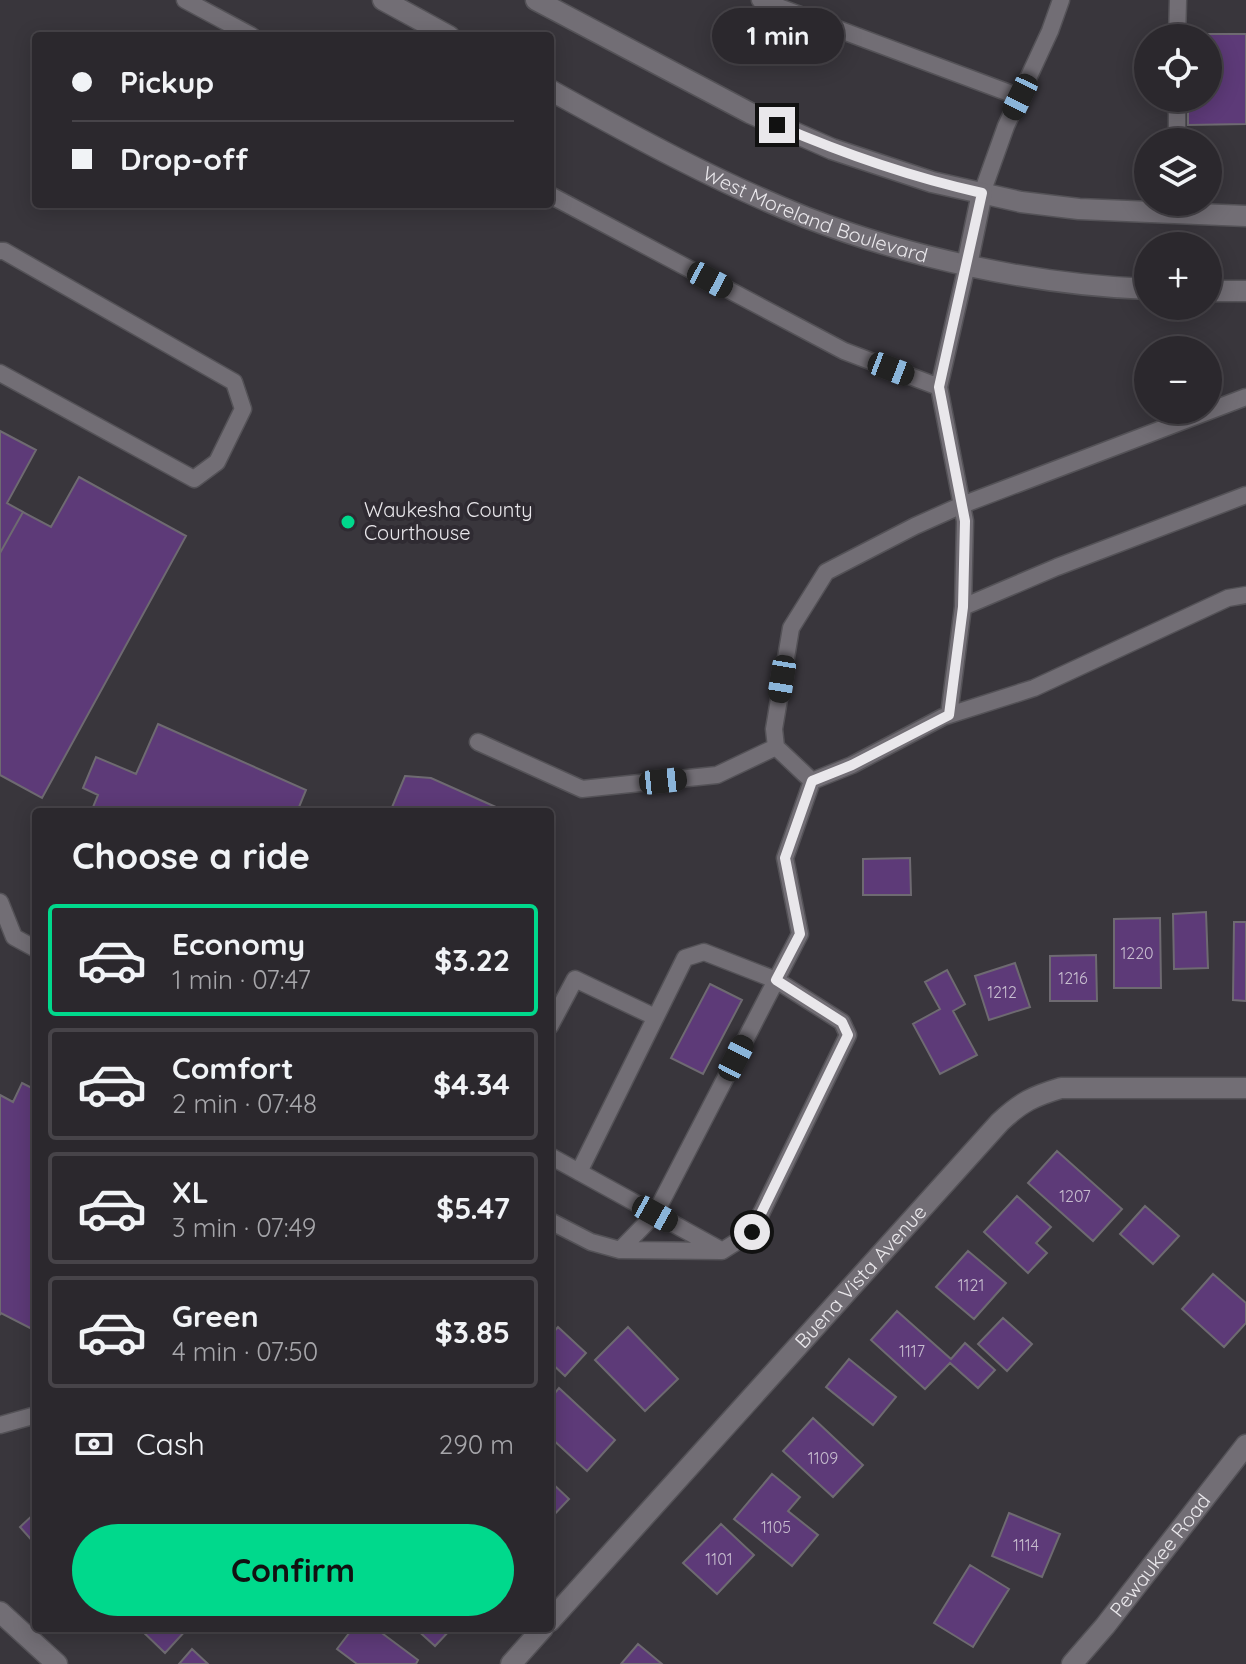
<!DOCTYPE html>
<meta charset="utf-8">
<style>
body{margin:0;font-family:Quicksand,sans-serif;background:#333035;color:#f1f3f6;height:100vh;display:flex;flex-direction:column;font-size:30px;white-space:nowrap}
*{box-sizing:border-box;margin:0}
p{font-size:26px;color:#a6a6aa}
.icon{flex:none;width:44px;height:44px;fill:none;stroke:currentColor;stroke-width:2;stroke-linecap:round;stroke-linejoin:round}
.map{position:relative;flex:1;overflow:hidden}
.side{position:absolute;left:32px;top:808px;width:522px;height:824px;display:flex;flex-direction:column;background:#2b282d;border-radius:8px;box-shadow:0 4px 20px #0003,0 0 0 2px #474449}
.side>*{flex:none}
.guide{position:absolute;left:32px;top:32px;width:522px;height:176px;border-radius:8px;box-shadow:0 4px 20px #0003,0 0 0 2px #474449;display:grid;align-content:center;height:176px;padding:0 40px;background:#2b282d}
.tools{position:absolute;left:1134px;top:24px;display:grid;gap:16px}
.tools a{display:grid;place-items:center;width:88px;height:88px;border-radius:50%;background:#2b282d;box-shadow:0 4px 20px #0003,0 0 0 2px #474449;font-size:40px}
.end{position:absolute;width:36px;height:36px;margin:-18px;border:10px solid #e9e7eb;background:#111;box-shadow:0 0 0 4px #111}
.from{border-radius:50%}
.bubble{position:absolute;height:56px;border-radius:28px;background:#2b282d;box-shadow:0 4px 20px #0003,0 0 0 2px #474449;font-size:26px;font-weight:700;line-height:56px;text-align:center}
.car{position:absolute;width:24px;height:48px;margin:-24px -12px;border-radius:10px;box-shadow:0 0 6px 2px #0007;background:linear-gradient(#222 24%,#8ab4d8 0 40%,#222 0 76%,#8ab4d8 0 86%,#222 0)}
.guide b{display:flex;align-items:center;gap:28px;height:76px;font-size:30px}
.guide b+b{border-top:2px solid #474449}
.guide i{width:20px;height:20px;background:#f1f3f6}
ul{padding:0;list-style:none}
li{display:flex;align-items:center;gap:24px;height:112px;margin:0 16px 12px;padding:0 24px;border:4px solid #474449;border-radius:8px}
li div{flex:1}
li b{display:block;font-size:30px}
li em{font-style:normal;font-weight:700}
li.selected{border-color:#00d98c}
li>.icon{width:72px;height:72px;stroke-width:1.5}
h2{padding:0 40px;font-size:36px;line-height:96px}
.pay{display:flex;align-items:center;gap:20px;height:88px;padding:0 40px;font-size:30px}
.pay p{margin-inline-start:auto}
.button{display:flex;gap:16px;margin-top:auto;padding:16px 40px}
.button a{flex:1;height:92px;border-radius:48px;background:#00d98c;color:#111;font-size:32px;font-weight:700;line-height:92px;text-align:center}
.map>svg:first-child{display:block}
</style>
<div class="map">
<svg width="1246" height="1664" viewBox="0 0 1246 1664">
<rect width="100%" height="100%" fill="#39363c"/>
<path fill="#5d3a78" stroke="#6e6a71" stroke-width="2" d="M1187 34H1246V124L1188 125V98H1208V38H1187Z
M0 431 36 450 7 503 23 512 0 553Z
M79 477 186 536 42 798 0 775V553L23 512 51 527Z
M158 724 306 790 297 812H91L98 795 83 788 96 757 136 774Z
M405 776 431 778 507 812H390Z
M910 858 911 895H863V859Z
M1206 912 1208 968 1174 969 1173 914Z
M1160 918 1161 988H1114V919Z
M1234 922H1246V1001L1233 1000Z
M1096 955 1097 1001H1050V956Z
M1015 963 1030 1007 989 1020 975 976Z
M947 970 965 1004 953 1011 977 1055 940 1074 913 1024 940 1009 925 982Z
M710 984 742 1000 703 1074 671 1058Z
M22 1083 36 1090V1331L1 1313 0 1315V1095L13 1102Z
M1057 1151 1122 1209 1093 1241 1028 1183Z
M1017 1196 1051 1227 1036 1243 1047 1253 1028 1273 984 1232Z
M1145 1206 1179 1236 1153 1264 1120 1234Z
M968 1251 1006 1283 974 1319 936 1287Z
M1213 1274 1246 1303V1323L1224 1347 1182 1309Z
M897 1311 951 1359 965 1343 995 1370 978 1388 950 1363 925 1389 871 1340Z
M1003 1318 1032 1344 1007 1371 978 1344Z
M558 1327 586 1353 565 1376 550 1362V1336Z
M628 1327 678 1379 645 1411 595 1360Z
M849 1359 896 1397 873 1425 826 1387Z
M559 1388 615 1440 587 1471 550 1437V1399Z
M813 1418 863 1465 833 1497 783 1451Z
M772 1474 800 1497 788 1511 818 1535 792 1566 734 1519Z
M550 1481 569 1499 550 1519Z
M36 1512V1545L20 1527Z
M1009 1513 1060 1534 1042 1577 992 1556Z
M721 1524 754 1555 717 1594 683 1563Z
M970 1565 1009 1589 973 1647 934 1623Z
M139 1628H188L165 1653Z
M353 1628H375L418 1660 416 1664H357L337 1649Z
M415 1628H452L435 1646Z
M638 1644 662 1664H621Z
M192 1649 208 1664H179Z"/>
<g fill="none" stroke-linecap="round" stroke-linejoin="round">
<defs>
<path id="lane" d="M185 0 252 36
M760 0 1020 97
M1177 38 1178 0
M1177 98V128
M982 193 1006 126 1050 31 1061 0
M550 195 844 351 939 387
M0 251H4L234 382 243 409 217 462 194 479 0 373
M963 607 1057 567 1246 495
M949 715 963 607 965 521 939 387 967 265
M478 742 582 789 717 775 776 747
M812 781 776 747 774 729 791 628 826 572 915 526 962 505 1246 397
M0 902 14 937 36 949
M550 1026 575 979 655 1017
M550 1156 721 1250
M550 1221 591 1242 620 1250 722 1251 752 1232 848 1035 842 1022 776 980 704 952 685 958 579 1172
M620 1250 655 1214 800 934 785 858 812 781 852 765 943 717 1034 688 1228 598 1246 595
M0 1425 36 1415"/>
<g id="street">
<path d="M0 1612 57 1664"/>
<path id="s1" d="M550 1621 1000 1122C1021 1102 1034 1096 1061 1088H1246"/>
<path d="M511 1664 543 1628"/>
</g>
<g id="secondary">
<path d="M383 0 449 36"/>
<path d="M536 0 750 113 832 149 932 182 1021 202 1079 209 1246 216"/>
<path id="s2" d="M550 90C633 136 717 182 805 217 910 258 1036 285 1148 289"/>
<path d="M967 265 982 193"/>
<path d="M1208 291H1246"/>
<path id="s3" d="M1072 1664 1105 1626 1246 1445"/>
</g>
</defs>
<use href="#lane" stroke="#545257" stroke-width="19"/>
<use href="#street" stroke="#545257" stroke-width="23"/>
<use href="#secondary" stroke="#545257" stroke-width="23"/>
<use href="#lane" stroke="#726e75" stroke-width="16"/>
<use href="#street" stroke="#726e75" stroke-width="20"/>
<use href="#secondary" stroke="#726e75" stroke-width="20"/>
</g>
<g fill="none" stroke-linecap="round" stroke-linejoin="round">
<path stroke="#e9e7eb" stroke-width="10" d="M752 1232 848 1035 842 1022 776 980 800 934 785 858 812 781 852 765 949 715 963 607 965 521 939 387 982 193C911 177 844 154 777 125"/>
</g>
<circle fill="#00d98c" stroke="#2f2b32" stroke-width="3" cx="348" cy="522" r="8"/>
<g text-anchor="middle" stroke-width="8" stroke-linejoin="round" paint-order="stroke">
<g font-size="16" fill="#c6bcce">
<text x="1137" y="959">1220</text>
<text x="1073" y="984">1216</text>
<text x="1002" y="998">1212</text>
<text x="1075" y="1202">1207</text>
<text x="971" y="1291">1121</text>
<text x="912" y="1357">1117</text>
<text x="823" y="1464">1109</text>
<text x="776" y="1533">1105</text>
<text x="1026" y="1551">1114</text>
<text x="719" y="1565">1101</text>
</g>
<g font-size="20" fill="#e9e7eb" stroke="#2f2b32">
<text dy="7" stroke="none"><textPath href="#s2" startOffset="294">West Moreland Boulevard</textPath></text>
<text dy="7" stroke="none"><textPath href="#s1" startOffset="464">Buena Vista Avenue</textPath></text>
<text dy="7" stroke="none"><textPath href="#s3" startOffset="140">Pewaukee Road</textPath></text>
</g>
<g font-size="20" fill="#e9e7eb" stroke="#2f2b32" text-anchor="start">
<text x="364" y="517">Waukesha County<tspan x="364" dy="23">Courthouse</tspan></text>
</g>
</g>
</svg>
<div class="tools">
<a><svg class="icon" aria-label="locate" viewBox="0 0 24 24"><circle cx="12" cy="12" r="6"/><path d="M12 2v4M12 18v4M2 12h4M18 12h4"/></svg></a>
<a><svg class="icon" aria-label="layers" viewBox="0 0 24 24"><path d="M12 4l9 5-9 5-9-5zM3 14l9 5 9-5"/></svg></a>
<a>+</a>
<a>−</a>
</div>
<i class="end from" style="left:752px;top:1232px"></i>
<i class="end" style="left:777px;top:125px"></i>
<div class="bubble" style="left:712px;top:8px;width:132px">1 min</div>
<i class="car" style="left:1020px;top:97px;rotate:206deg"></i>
<i class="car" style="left:710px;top:280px;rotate:118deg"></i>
<i class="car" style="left:891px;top:369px;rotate:111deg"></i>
<i class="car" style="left:782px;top:679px;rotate:189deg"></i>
<i class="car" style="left:663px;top:781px;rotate:84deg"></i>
<i class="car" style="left:736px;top:1058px;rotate:27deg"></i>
<i class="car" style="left:655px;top:1214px;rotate:119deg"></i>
<div class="guide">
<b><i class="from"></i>Pickup</b>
<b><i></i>Drop-off</b>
</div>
<section class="side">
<h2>Choose a ride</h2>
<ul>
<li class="selected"><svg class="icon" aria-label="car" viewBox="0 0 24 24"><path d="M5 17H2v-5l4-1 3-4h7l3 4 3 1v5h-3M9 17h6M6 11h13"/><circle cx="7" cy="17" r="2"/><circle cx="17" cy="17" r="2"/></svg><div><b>Economy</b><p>1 min · 07:47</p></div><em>$3.22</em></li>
<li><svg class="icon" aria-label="car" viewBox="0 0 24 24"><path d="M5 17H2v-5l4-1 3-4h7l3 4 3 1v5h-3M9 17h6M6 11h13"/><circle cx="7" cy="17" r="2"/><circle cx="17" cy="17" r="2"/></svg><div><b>Comfort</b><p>2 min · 07:48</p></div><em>$4.34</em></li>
<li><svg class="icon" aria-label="car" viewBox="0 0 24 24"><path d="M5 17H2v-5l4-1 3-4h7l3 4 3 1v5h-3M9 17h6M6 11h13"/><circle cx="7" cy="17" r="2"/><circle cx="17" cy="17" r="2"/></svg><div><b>XL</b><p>3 min · 07:49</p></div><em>$5.47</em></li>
<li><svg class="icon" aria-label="car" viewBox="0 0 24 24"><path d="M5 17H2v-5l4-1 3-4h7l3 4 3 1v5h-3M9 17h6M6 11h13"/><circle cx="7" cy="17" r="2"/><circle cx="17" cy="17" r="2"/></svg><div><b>Green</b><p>4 min · 07:50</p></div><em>$3.85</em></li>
</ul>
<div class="pay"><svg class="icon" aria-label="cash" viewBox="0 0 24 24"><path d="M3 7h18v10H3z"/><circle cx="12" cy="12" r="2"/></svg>Cash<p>290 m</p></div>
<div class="button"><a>Confirm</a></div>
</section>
</div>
